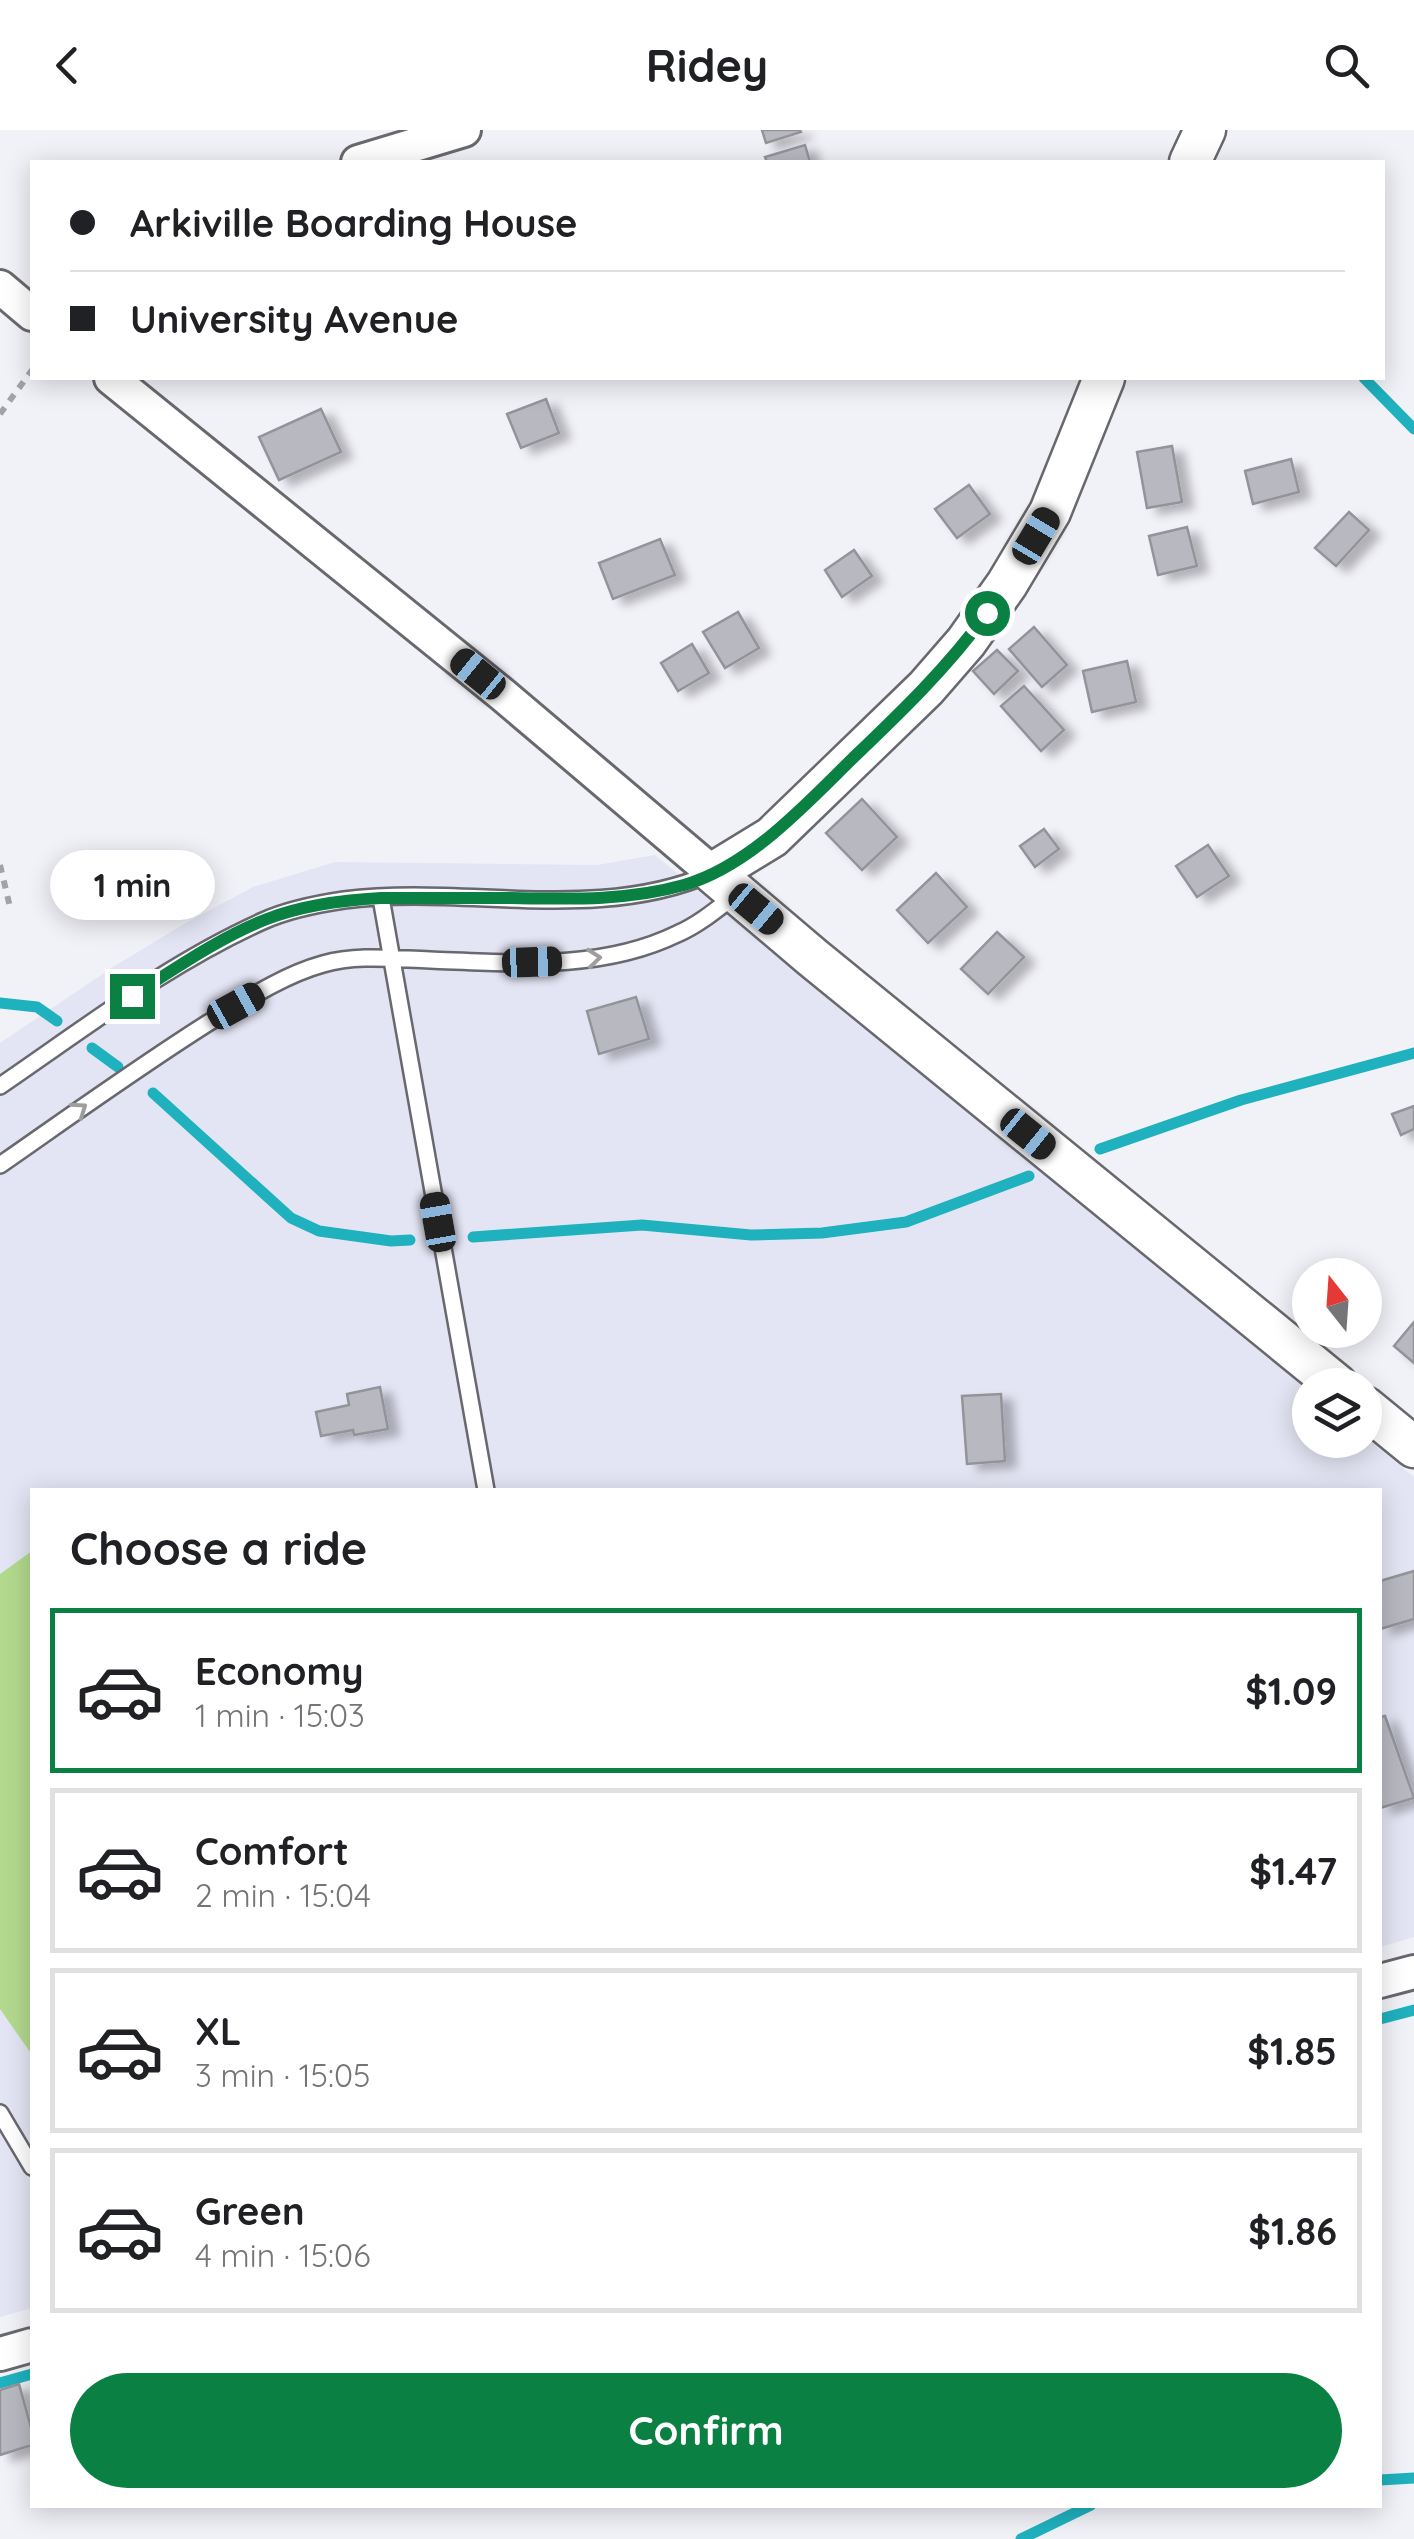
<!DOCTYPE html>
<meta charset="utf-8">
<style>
body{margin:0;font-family:Quicksand,sans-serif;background:#f6f6f6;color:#202124;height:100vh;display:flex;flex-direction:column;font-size:38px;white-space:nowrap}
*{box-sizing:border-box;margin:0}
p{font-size:32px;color:#757577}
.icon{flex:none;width:55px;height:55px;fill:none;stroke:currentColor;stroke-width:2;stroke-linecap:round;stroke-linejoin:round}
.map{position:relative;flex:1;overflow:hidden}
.drawer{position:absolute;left:30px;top:1358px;width:1352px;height:1020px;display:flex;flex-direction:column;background:#fff;border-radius:0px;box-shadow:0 5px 25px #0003}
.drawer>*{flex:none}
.guide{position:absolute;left:30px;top:30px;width:1355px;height:220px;border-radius:0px;box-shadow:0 5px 25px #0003;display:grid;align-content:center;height:220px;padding:0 40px;background:#fff}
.needle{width:65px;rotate:343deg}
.fabs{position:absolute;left:1292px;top:1128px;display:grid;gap:20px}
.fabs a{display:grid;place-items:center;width:90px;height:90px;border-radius:50%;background:#fff;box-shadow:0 5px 25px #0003;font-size:50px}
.end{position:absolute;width:45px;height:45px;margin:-22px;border:12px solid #0b8043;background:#fff;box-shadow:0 0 0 5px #fff}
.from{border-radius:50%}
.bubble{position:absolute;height:70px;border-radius:35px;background:#fff;box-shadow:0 5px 25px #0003;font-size:32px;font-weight:800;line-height:70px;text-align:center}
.car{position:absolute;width:30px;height:60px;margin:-30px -15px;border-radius:12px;box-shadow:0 0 8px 2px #0007;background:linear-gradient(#222 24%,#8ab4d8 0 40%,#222 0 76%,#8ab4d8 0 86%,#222 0)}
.guide b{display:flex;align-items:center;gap:35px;height:95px;font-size:38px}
.guide b+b{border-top:2px solid #e0e0e0}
.guide i{width:25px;height:25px;background:#202124}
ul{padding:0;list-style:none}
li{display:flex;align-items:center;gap:30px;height:165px;margin:0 20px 15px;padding:0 20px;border:5px solid #e0e0e0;border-radius:0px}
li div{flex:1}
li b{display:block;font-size:38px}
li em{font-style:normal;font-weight:800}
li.selected{border-color:#0b8043}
li>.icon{width:90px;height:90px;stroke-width:1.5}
h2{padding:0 40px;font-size:45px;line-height:120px}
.primary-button{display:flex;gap:20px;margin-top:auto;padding:20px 40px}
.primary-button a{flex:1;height:115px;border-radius:60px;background:#0b8043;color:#fff;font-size:40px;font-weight:800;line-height:115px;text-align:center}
header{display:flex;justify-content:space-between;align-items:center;height:130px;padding:0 40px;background:#fff;font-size:45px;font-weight:800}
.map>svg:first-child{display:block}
</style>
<header><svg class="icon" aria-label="back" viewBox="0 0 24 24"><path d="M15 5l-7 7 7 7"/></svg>Ridey<svg class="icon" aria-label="search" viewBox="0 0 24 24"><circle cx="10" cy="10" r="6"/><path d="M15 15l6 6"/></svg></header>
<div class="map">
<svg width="1414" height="2409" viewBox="0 0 1414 2409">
<defs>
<filter id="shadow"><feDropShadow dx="11" dy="6" stdDeviation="5" flood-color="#0004"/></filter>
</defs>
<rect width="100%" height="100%" fill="#f1f1f8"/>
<path fill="#e4e5f4" d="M655 725 1310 1262V1310H1365V1307L1414 1347V1807L1380 1817V1360H32V2178L0 2187V913L113 837 184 794 253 757 335 732 597 735Z"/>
<path fill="#b3d98e" d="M32 1421V1925L0 1879V1444Z"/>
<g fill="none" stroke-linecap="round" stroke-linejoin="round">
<path stroke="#1fb1be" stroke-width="11" d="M1364 248 1414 299
M0 873 37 877 57 891
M92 918 118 937
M153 963 291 1088 319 1101 391 1111 410 1110
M1100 1019 1241 970 1414 923
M473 1107 642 1095 751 1105 822 1103 906 1092 1029 1046
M1380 1889 1414 1880
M0 2253 32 2244
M1380 2350 1414 2348
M1021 2409 1091 2375"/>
</g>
<path fill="#b8b9c0" stroke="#93949a" stroke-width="2.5" filter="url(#shadow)" d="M762 0H800L801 2 766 13Z
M805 15 810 32H767L765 27Z
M546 269 559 303 521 318 507 284Z
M321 279 341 322 279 350 259 307Z
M1172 316 1182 372 1147 378 1137 322Z
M1291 329 1299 362 1253 374 1245 341Z
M969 355 990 384 957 408 935 379Z
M1349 382 1369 400 1336 436 1315 418Z
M1187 397 1197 436 1158 445 1149 406Z
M660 409 675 445 613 469 599 433Z
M854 420 872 446 842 467 825 440Z
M738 482 759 518 725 538 703 502Z
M1034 497 1067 535 1042 557 1009 519Z
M692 514 709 543 678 561 661 533Z
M997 520 1018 541 994 564 973 541Z
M1127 531 1136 572 1092 582 1083 541Z
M1024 556 1064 600 1041 621 1001 576Z
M862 669 897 707 862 740 826 703Z
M1044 699 1059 719 1035 737 1020 716Z
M1208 715 1229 746 1197 767 1176 736Z
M936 743 967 777 928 813 897 780Z
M997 802 1024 827 988 864 961 839Z
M636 867 649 909 599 924 587 881Z
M1414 976V999L1401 1005 1392 984Z
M1414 1192V1233L1394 1216Z
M380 1257 388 1299 354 1305 353 1300 321 1306 316 1282 349 1275 347 1264Z
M1001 1264 1005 1331 967 1334 962 1266Z
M1414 1441V1489L1380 1499V1451Z
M1385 1586 1414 1668 1380 1678V1587Z
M19 2254 32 2301V2315L0 2325V2260Z"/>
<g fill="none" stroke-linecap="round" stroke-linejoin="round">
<defs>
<path id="service" d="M381 768 486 1360
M0 956C85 898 169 833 263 791 287 780 317 774 344 770 465 754 596 794 712 743
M0 1035C69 987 137 938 208 893 244 871 283 845 323 834 357 824 395 829 430 830 512 833 601 841 677 804 698 795 716 780 734 766
M0 1983 32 2037"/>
<path id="minor" d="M358 32 464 0
M0 157 32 184
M111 248 503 565 713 743
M1380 1851 1414 1842
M0 2224 32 2215"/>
<path id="tertiary" d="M1190 32 1205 0
M1104 248 1050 382 1007 454 966 512 926 558 772 707 713 743 812 827 1337 1255
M1365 1277 1414 1317"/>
</defs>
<use href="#service" stroke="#68686e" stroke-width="20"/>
<use href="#minor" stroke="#68686e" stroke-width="38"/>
<use href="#tertiary" stroke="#68686e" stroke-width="45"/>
<path stroke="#a2a2a7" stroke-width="6" stroke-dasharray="8 8" stroke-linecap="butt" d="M0 284 32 240
M0 735 10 777"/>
<use href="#service" stroke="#fff" stroke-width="15"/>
<use href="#minor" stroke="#fff" stroke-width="32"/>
<use href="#tertiary" stroke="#fff" stroke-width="40"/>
</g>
<defs><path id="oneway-chevron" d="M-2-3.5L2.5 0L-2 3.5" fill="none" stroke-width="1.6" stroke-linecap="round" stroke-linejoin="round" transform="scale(2.5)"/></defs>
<g stroke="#9e9e9f">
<use href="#oneway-chevron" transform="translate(594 828) rotate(-6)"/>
<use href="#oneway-chevron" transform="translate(80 979) rotate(-35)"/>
</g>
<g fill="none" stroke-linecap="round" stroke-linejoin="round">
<path stroke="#0b8043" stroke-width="12" d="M132 866C173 840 222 806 267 789 303 775 343 770 381 768 424 768 468 768 511 768 569 769 627 771 684 755 750 736 806 674 853 628 901 582 948 537 987 483"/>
</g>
</svg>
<div class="fabs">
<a><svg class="needle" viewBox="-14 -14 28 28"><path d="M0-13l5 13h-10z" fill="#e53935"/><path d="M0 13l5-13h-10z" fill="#757577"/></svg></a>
<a><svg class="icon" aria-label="layers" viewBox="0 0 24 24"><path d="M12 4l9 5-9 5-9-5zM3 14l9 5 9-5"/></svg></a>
</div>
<i class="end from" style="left:987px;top:483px"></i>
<i class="end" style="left:132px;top:866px"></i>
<div class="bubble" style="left:50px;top:720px;width:165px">1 min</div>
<i class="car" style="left:1036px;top:406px;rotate:31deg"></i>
<i class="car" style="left:478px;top:544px;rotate:309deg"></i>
<i class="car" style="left:756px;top:779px;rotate:130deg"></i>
<i class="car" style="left:532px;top:832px;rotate:88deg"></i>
<i class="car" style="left:236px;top:876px;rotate:61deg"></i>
<i class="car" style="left:1028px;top:1004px;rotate:129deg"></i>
<i class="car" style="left:438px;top:1092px;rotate:350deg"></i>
<div class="guide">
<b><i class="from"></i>Arkiville Boarding House</b>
<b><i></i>University Avenue</b>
</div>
<section class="drawer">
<h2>Choose a ride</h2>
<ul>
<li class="selected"><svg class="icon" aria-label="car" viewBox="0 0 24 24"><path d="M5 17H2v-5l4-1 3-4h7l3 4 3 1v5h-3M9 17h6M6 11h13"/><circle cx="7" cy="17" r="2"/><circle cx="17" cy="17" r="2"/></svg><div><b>Economy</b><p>1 min · 15:03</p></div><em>$1.09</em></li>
<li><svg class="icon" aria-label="car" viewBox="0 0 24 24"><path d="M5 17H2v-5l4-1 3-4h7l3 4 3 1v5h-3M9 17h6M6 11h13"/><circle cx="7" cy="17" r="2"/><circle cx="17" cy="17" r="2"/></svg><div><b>Comfort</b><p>2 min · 15:04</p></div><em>$1.47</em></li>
<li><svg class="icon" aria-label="car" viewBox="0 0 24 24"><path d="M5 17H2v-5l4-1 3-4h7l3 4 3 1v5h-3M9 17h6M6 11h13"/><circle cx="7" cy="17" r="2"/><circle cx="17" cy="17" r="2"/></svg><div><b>XL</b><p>3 min · 15:05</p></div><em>$1.85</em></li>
<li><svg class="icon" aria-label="car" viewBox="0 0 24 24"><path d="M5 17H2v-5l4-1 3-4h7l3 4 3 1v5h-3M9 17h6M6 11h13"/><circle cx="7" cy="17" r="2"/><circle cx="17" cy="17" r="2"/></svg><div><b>Green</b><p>4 min · 15:06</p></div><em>$1.86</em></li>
</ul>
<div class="primary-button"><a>Confirm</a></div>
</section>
</div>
